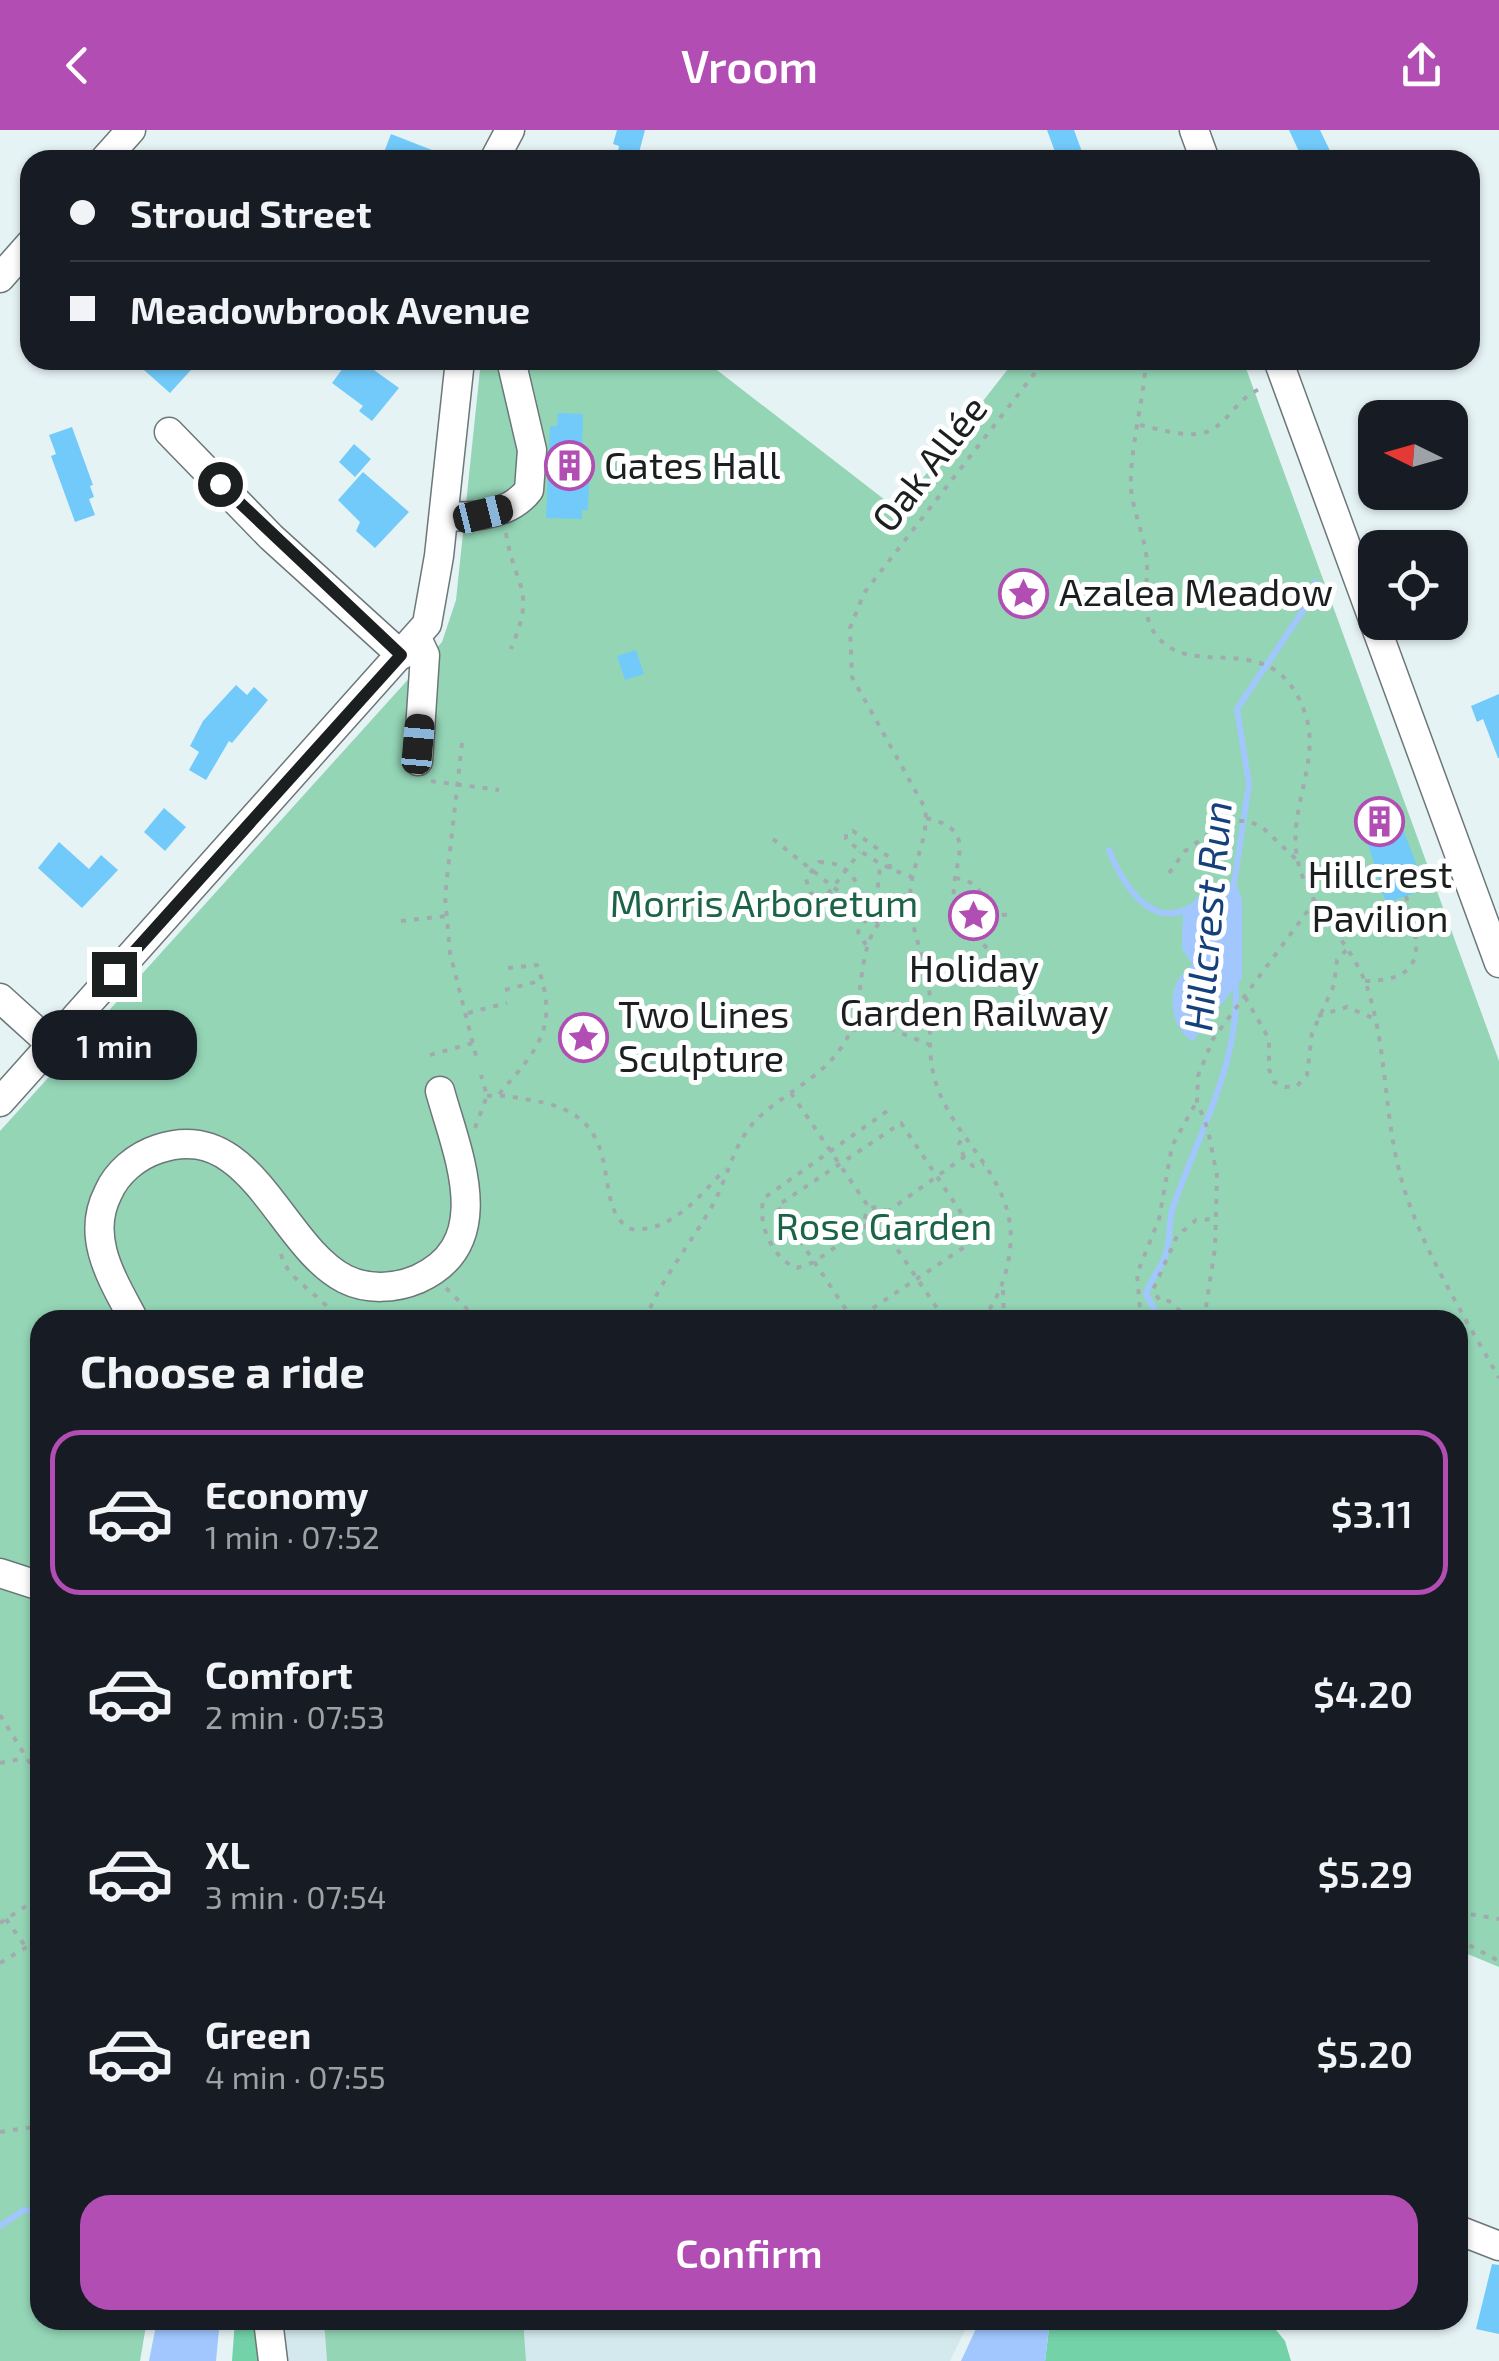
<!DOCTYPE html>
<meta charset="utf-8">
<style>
body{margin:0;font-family:"Exo 2",sans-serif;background:#20242c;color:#f1f3f6;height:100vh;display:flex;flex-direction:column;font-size:38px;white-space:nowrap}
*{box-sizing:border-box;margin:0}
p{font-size:32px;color:#9ea1a6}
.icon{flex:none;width:55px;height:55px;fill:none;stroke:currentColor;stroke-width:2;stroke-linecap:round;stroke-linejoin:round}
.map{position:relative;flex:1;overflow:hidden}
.panel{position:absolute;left:30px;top:1180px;width:1438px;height:1020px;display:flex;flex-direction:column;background:#171b24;border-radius:30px;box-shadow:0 2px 8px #0004}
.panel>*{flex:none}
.banner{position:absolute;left:20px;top:20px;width:1460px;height:220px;border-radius:30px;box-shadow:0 2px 8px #0004;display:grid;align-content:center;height:220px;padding:0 50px;background:#171b24}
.needle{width:65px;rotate:275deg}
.tools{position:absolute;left:1358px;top:270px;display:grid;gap:20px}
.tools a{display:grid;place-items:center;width:110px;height:110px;border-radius:20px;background:#171b24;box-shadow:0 2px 8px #0004;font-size:50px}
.end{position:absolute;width:45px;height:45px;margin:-22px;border:12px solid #1b1f20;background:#fff;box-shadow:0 0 0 5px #fff}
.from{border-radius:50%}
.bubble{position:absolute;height:70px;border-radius:30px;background:#171b24;box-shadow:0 2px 8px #0004;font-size:32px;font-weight:600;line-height:70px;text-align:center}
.car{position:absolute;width:30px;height:60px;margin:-30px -15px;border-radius:12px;box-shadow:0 0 8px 2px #0007;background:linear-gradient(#222 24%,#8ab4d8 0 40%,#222 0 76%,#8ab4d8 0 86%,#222 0)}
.banner b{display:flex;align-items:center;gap:35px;height:95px;font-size:38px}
.banner b+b{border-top:2px solid #363941}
.banner i{width:25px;height:25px;background:#f1f3f6}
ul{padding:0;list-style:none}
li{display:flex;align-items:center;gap:30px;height:165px;margin:0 20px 15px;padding:0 30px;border:5px solid transparent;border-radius:30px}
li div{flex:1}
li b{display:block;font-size:38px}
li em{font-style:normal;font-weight:600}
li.on{border-color:#b14db3}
li>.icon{width:90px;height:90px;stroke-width:1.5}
h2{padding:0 50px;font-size:45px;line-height:120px}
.cta{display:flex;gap:20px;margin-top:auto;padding:20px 50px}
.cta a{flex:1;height:115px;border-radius:30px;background:#b14db3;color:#fff;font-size:40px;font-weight:600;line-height:115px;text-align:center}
header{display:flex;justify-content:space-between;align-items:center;height:130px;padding:0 50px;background:#b14db3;color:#fff;font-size:45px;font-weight:600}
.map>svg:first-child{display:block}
</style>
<header><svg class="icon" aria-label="back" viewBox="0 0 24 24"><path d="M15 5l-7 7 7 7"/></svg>Vroom<svg class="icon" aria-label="share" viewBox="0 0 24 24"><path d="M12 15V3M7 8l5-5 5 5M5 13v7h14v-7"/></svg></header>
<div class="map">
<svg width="1499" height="2231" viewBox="0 0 1499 2231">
<rect width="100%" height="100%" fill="#e6f3f5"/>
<path fill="#d3e9ed" d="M241 2190H970L950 2231H238Z"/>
<path fill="#94d5b6" d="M481 230H704L898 380 1015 230H1243L1499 931V1837L1458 1820V1190H40V2190H147L140 2231H0V1001L442 512 456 470Z
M324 2190H523L526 2231H327Z"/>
<path fill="#73d2a8" d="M235 2190H258L259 2231H232Z
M1050 2190H1268L1285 2211 1291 2231H1045Z"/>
<path fill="#a1c7fe" d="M1210 754 1237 756 1242 770V848L1193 911C1174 901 1168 873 1176 853 1180 845 1187 841 1192 834L1182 819 1183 782Z
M157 2190H220L216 2231H149Z
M980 2190H1050L1045 2231H961Z"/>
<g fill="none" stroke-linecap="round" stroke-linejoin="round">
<path stroke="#a1c7fe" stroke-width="6" d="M1109 720C1121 750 1149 800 1189 778
M1233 760 1249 654 1237 579 1309 472 1315 452
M1160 1190 1146 1164C1151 1148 1162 1138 1166 1123 1171 1108 1168 1091 1173 1077 1198 1004 1243 928 1235 848
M0 2096 24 2080 40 2083"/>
</g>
<path fill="#71cafa" d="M617 0H645L637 30 617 26 619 16 613 14Z
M1047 0H1074L1085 30H1058Z
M1289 0H1320L1332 25 1303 30Z
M391 4 455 29V30H381Z
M152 230H200L170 263 144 240Z
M349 230H360L399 258 372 291 359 281 363 276 332 253Z
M558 283 583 284 582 321 590 329 588 380H582V389L546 388 550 296H557Z
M72 297 93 355 90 356 94 367 89 369 95 385 75 392 51 326 56 324 49 305Z
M354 314 371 329 355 347 339 332Z
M363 342 409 382 375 418 356 401 360 392 338 370Z
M636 520 644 544 625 550 617 526Z
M236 555 247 565 254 557 268 570 232 613 229 611 206 650 189 640 199 622 190 616 203 591Z
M1499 564V628H1498L1483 589 1477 592 1471 576Z
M1392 671 1426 759 1386 773 1359 684Z
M164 678 186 697 165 721 144 702Z
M59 712 89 739 101 725 118 740 82 778 38 738Z
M1492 2134 1499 2135V2204L1476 2199Z"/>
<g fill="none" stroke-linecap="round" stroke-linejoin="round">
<defs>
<path id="minor" d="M1194 0 1205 30
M104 30 131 0
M494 30 510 0
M0 148 30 114
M1278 230 1499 833
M169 302 271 407 401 525
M444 386C474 388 510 385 529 360L532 320 511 230
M417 508 425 525 418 631
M0 868 52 915
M0 972 427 494 439 426 460 230
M134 1190C113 1150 85 1108 108 1063 117 1042 137 1026 158 1019 252 987 279 1115 345 1149 367 1160 395 1159 418 1149 498 1113 457 1023 440 961
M0 1443 40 1456
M1458 2100 1499 2116
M268 2190 273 2231"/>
</defs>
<use href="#minor" stroke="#6c7779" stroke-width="31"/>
<path stroke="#a1abad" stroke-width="4" stroke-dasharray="5 8" stroke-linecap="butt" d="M1146 230C1144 268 1129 324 1131 358 1133 383 1145 406 1147 432 1148 456 1140 485 1156 505 1194 554 1273 492 1305 583 1322 632 1286 680 1298 732 1309 779 1351 811 1367 857 1386 914 1384 977 1398 1036 1415 1109 1462 1182 1499 1248
M1140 295C1160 299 1194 311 1213 299 1232 287 1236 269 1262 258
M506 403C515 460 537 457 511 519
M462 613 445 766 450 823 476 926
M431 651 499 660
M926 688C987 701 944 740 956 777 964 802 1009 840 1033 851
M773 709 881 795
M819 732C841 732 855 742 860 764L847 781C826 781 810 771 806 748Z
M890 739 889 727 853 701 846 703V709C866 727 886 738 912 747
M1169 743 1185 721 1227 691H1248L1262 697 1297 730
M955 748C981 751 982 768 995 786L1010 784
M820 774 860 722
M401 791 446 786
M866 815 858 802 876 773 880 737
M1365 851C1431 851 1419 812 1406 766
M505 860 539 851
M1245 867 1269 909V939L1274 952 1285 957 1297 956 1307 945 1312 903 1334 855 1337 830 1348 818
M468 883 507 873
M1318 886 1347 877 1373 888
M852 900 884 896 928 914
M430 925 473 913
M791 963 870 1079
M499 964C538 919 560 897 537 835L500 839
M487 966C503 964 519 968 535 971 635 987 586 1076 631 1099 671 1103 700 1066 725 1039
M475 998 487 966 481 945
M964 1027 959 1014 965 1003
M865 1089a12 12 0 1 1 24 0a12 12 0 1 1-24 0Z
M887 1082 964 1027 973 1036 984 1034
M867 1095 814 1132 797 1138C773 1130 756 1092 764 1068L893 977
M883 1098 945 1190
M281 1124C288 1153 323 1164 337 1190
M446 1158 478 1190
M1003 1160 1004 1190
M645 1190C661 1149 689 1116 711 1078 728 1049 732 1015 756 990 784 963 822 948 843 915 875 867 842 801 910 769
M853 1190 777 1076 901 993 978 1108 855 1190
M982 1190C998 1169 1007 1146 1010 1120 1019 1045 947 1009 933 942 927 914 932 885 929 858 925 828 910 798 910 768 910 736 930 709 925 678L852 547 850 498 864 463 1045 230
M1141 1190 1137 1144 1159 1089 1172 1016 1197 971
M1190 1190 1169 1171H1160L1153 1160 1177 1106 1196 1090 1216 1089
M1204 1190 1215 1118 1217 1046 1208 1000 1197 971 1198 946 1213 909 1315 771
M0 1585 36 1643
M0 1633 26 1628
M40 1635 36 1643 40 1651
M1458 1782 1499 1789
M6 1789 25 1816
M0 1793 40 1767
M1458 1809 1499 1831
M0 1833 40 1809
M0 2002 40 1996"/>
<use href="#minor" stroke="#fff" stroke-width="28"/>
</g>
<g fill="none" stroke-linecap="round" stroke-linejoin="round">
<path stroke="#1b1f20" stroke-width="12" d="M114 844 401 525 220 354"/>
</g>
<defs>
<symbol id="building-ring" viewBox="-11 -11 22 22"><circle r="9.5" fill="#fff" stroke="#b14db3" stroke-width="1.5"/><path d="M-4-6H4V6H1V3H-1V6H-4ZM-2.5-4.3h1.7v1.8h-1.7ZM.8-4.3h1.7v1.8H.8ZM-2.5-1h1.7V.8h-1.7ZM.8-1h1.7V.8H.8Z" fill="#b14db3"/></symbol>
<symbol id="sight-ring" viewBox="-11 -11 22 22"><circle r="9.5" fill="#fff" stroke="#b14db3" stroke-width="1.5"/><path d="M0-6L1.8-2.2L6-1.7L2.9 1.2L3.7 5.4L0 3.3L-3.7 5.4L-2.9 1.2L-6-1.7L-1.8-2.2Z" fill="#b14db3"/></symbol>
</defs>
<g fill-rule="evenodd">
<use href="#building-ring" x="542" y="308" width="55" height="55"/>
<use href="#sight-ring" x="996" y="436" width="55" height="55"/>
<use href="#building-ring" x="1352" y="664" width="55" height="55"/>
<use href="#sight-ring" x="946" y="758" width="55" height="55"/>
<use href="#sight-ring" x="556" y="880" width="55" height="55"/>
</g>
<g text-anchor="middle" stroke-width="10" stroke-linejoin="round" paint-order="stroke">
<g font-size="38" fill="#1b1f20" stroke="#fff">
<text transform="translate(930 334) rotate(-52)" y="13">Oak Allée</text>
</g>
<g font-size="38" fill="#1b1f20" stroke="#fff" text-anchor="start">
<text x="604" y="349">Gates Hall</text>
<text x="1059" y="476">Azalea Meadow</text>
<text x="1380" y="758" text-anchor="middle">Hillcrest<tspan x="1380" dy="44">Pavilion</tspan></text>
<text x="974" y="852" text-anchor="middle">Holiday<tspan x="974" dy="44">Garden Railway</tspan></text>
<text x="618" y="898">Two Lines<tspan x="618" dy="44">Sculpture</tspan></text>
</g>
<g font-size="38" fill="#1c6448" stroke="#fff">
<text x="764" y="787">Morris Arboretum</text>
<text x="884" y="1110">Rose Garden</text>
</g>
<g font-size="40" font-style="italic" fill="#14407c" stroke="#fff">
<text transform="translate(1208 786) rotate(-85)" y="14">Hillcrest Run</text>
</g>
</g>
</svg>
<div class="tools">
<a><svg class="needle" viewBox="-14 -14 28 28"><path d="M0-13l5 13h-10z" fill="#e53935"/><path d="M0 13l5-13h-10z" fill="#9ea1a6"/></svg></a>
<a><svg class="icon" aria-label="locate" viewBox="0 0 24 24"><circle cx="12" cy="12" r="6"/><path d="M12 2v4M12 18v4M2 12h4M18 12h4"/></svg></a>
</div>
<i class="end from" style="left:220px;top:354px"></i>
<i class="end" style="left:114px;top:844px"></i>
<div class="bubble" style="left:32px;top:880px;width:165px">1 min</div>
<i class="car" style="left:483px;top:384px;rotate:76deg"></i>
<i class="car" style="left:418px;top:614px;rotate:5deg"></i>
<div class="banner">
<b><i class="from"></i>Stroud Street</b>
<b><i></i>Meadowbrook Avenue</b>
</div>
<section class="panel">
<h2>Choose a ride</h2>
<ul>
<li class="on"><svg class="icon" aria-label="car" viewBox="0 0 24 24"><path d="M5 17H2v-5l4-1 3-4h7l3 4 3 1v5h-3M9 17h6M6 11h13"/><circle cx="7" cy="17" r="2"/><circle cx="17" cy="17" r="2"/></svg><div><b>Economy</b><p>1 min · 07:52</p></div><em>$3.11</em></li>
<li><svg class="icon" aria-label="car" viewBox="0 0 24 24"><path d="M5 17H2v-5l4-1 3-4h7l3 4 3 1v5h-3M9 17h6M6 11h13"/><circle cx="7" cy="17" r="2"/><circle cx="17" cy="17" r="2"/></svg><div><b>Comfort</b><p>2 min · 07:53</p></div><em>$4.20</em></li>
<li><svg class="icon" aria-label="car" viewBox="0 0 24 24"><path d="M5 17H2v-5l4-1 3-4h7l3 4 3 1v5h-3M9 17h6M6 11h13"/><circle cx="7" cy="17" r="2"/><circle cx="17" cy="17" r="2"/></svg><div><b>XL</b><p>3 min · 07:54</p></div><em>$5.29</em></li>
<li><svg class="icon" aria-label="car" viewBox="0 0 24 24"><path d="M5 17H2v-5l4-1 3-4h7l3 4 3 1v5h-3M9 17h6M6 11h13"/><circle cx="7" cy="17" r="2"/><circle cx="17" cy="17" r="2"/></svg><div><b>Green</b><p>4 min · 07:55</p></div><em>$5.20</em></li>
</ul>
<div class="cta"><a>Confirm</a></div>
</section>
</div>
